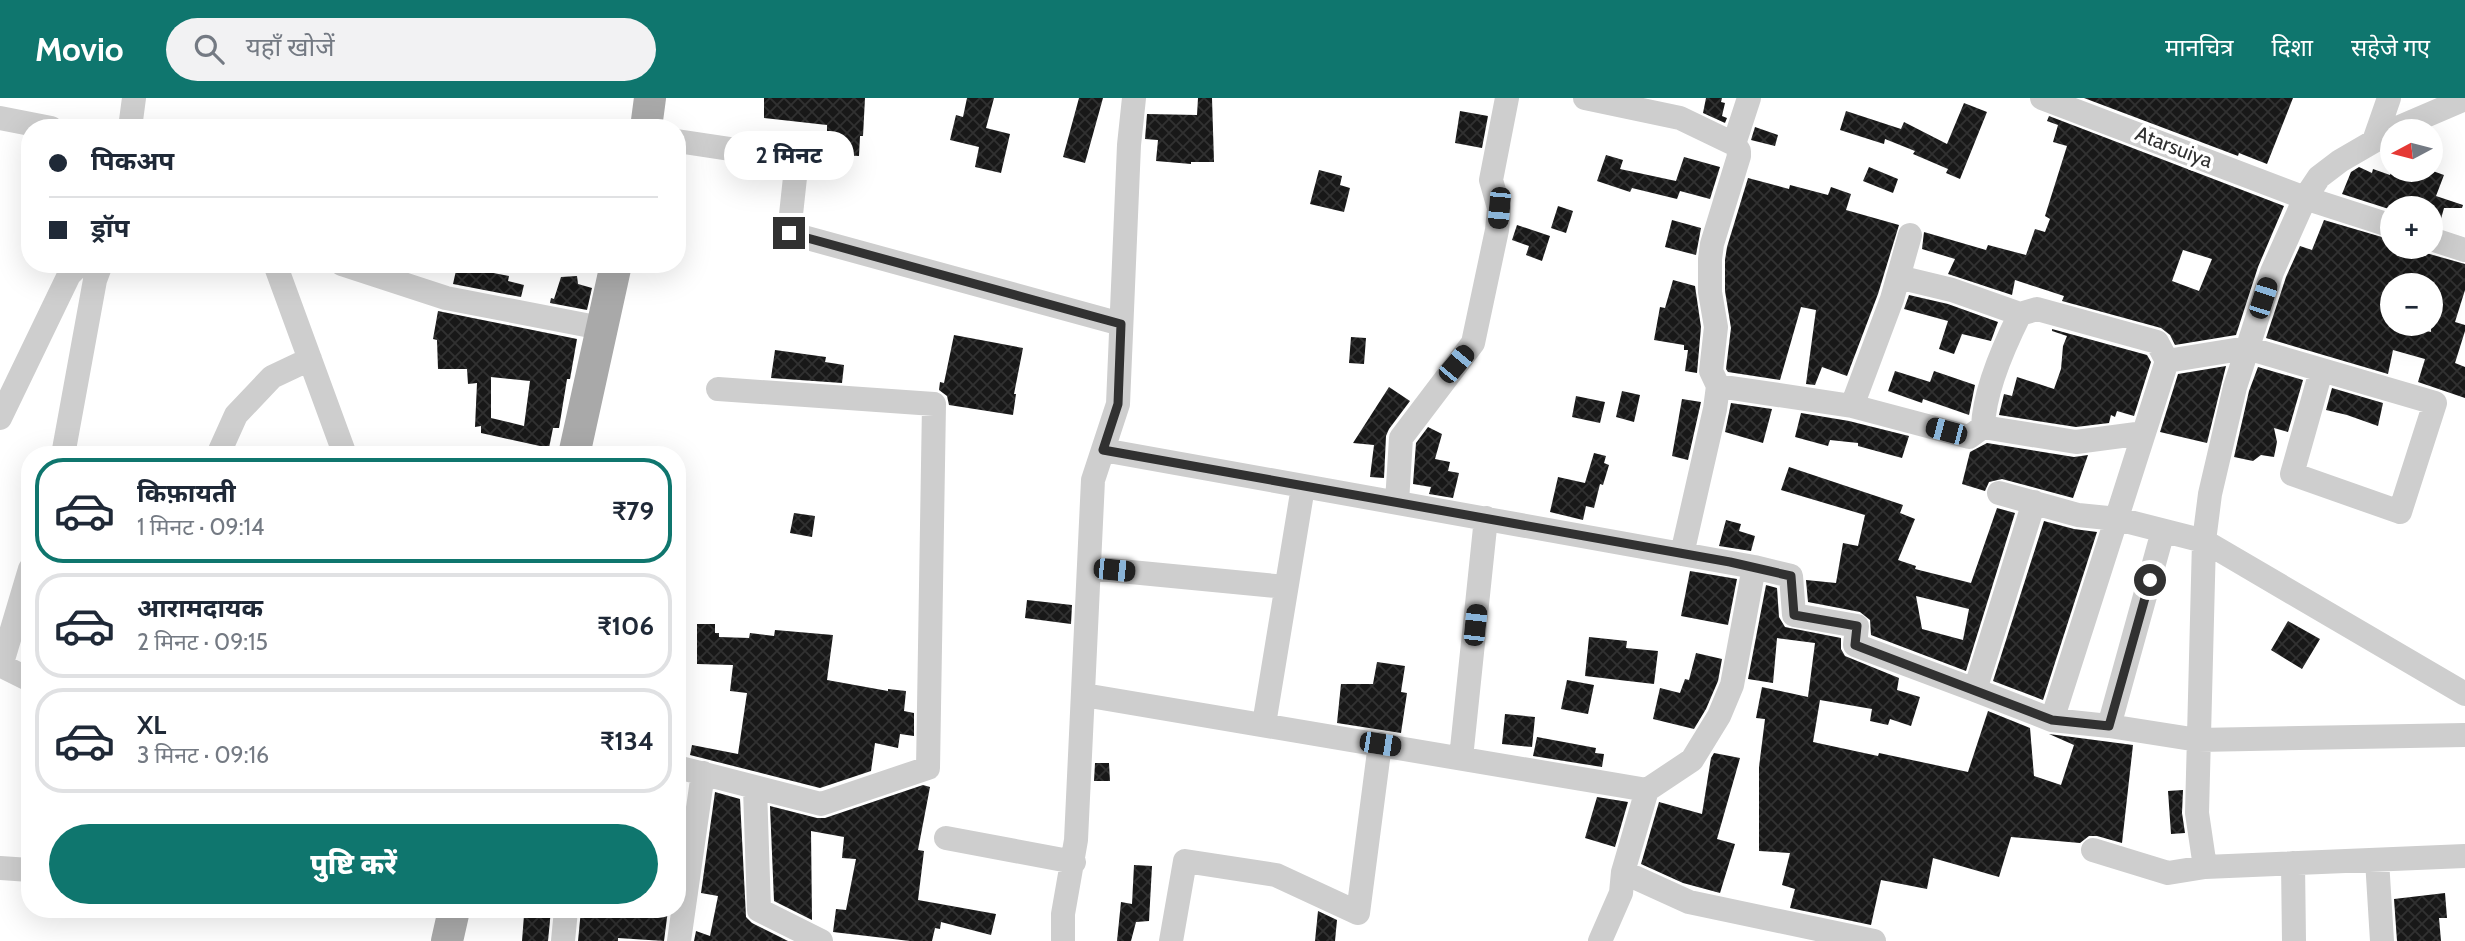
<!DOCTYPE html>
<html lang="hi">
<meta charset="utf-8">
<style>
body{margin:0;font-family:Cabin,"Noto Sans Devanagari",sans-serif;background:#f2f2f3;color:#1f2937;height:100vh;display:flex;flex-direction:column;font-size:26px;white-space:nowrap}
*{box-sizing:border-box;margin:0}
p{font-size:23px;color:#747a83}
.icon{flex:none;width:38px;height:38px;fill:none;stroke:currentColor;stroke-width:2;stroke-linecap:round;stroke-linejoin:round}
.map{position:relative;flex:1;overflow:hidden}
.side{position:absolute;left:21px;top:348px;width:665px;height:472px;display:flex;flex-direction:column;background:#fff;border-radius:28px;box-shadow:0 7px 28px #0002}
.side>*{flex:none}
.top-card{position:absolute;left:21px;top:21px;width:665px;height:154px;border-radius:28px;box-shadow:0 7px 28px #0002;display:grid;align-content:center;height:154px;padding:0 28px;background:#fff}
.needle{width:46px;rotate:263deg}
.buttons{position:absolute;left:2380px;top:21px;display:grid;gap:14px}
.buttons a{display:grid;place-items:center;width:63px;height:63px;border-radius:50%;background:#fff;box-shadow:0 7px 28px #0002;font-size:35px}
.end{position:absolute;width:32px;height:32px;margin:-16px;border:9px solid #313131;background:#fff;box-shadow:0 0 0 4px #fff}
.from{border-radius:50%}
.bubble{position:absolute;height:49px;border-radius:24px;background:#fff;box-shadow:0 7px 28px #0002;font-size:23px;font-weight:800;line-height:49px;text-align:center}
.car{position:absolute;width:21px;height:42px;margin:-21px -10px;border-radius:9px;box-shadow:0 0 5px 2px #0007;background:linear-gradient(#222 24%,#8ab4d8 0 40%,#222 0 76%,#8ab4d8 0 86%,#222 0)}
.top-card b{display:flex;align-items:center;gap:24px;height:66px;font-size:26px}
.top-card b+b{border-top:2px solid #e0e1e3}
.top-card i{width:18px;height:18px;background:#1f2937}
ul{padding:12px 0 0;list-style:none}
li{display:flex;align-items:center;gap:21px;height:105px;margin:0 14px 10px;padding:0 14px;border:4px solid #e0e1e3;border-radius:28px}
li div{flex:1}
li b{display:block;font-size:26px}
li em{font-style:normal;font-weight:800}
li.on{border-color:#0f766e}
li>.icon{width:63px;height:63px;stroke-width:1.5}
.cta{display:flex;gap:14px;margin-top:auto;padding:14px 28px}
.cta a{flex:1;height:80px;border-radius:42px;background:#0f766e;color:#fff;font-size:28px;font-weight:800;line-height:80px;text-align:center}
header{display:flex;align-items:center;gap:42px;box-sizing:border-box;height:98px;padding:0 35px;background:#0f766e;color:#fff}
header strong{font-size:33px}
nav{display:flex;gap:38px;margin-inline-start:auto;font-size:24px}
.search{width:490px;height:63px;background:#f2f2f3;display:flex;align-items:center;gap:18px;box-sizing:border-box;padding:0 24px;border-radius:38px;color:#747a83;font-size:26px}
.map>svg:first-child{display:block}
</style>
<header>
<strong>Movio</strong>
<div class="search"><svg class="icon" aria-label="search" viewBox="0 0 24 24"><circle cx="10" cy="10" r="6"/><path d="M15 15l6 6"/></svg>यहाँ खोजें</div>
<nav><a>मानचित्र</a><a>दिशा</a><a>सहेजे गए</a></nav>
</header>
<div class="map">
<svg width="2465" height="843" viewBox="0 0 2465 843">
<defs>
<pattern id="building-cross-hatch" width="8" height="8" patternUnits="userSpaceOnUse" patternTransform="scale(1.75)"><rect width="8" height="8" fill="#181818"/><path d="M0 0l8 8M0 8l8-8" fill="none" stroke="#313131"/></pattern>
</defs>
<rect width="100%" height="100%" fill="#fff"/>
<path fill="url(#building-cross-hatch)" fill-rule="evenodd" d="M764 0H865L863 38H860L859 58 834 57 835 36 827 35V27L764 20Z
M967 0H994L986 30 1010 36 1001 75 975 69 979 49 950 42 956 17 963 19Z
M1079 0H1103L1085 65 1063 59Z
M1198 0H1212L1214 64H1191V66L1156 63 1158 42 1145 41 1147 16 1197 17Z
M1706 0H1722L1721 4 1725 5 1722 18 1727 20 1725 25 1703 15Z
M2084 0H2293L2267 66 2239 55 2238 58Z
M1964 5 1987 14 1960 81 1946 75 1948 71 1913 56 1915 53 1885 41 1884 46 1840 32 1846 13 1901 31 1904 24 1947 46Z
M1460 13 1488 18 1482 50 1455 45Z
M2049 18 2284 108 2258 169 2236 237 2175 247 2170 237 2161 230 2062 203 2064 198 2015 182 2012 197 1948 176 1955 161 1922 151 1924 134 1986 152 1988 147 2026 157 2035 131 2045 134 2050 121 2045 118 2067 48 2053 44 2058 27 2047 23ZM2183 152 2212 161 2199 193 2172 183Z
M1755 29 1778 37 1775 48 1751 42Z
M1606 57 1623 62 1620 71 1676 83 1684 59 1720 69 1710 101 1680 93 1677 101 1632 90 1630 94 1597 83Z
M1869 69 1898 81 1893 95 1863 83Z
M2359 69 2372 75 2373 71 2390 77 2392 72H2430L2444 77 2436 98 2463 107 2462 110H2444L2439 128 2431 127V110H2392V112L2342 96 2351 74Z
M1319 72 1342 78 1340 87 1350 90 1344 114 1310 106Z
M1748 80 1789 91 1790 87 1828 97 1831 89 1851 96 1846 112 1899 127 1878 196 1847 278 1822 269 1815 287 1806 286 1816 212 1801 209 1780 282 1728 274 1726 271 1731 230 1725 193V162L1727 149Z
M1558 108 1573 113 1566 135 1551 130Z
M1672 122 1701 130 1696 157 1665 149Z
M2324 122 2392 142V149H2419L2426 155 2465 166V192L2455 224 2465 227V233L2455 265 2465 269V300L2418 284 2425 261 2393 252 2388 276 2266 240 2286 179 2300 148 2312 152ZM2392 187H2431V234L2392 226Z
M1517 127 1550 138 1542 163 1526 157 1529 148 1512 142Z
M457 168 509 178 508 183 524 187 521 199 453 186Z
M577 178 578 186 592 190 587 212 550 205 551 200 554 201 561 179Z
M1673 182 1695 188 1701 229 1697 275 1685 273 1688 252H1684V247L1654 242 1660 209 1665 210Z
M1909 197 1948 206 1998 224 1991 243 1962 236 1954 256 1939 251 1948 223 1904 211Z
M438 213 577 241 570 281H567L559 330H553L549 350 481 335V328L475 329 477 285 468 286 467 271H438L437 242 433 241ZM491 279 530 283 524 328 491 320Z
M2052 231 2147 257 2151 264 2134 318 2117 313 2115 319 2111 317 2109 325 2076 329 1999 317 2004 296 2012 298 2017 279 2054 291 2061 271 2063 248 2067 238 2052 233Z
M954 237 1023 250 1014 296H1016L1013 317 949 307 947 298 939 292 940 284 944 285Z
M1351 239 1366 240 1364 266 1349 265Z
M775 252 826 259 825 264 844 267 842 285 771 280Z
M2226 268 2207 345 2160 334 2178 276Z
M2258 269 2303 282 2288 334 2274 330 2277 344 2274 359 2261 357 2253 363 2234 359 2249 293Z
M1895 273 1930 284 1934 273 1975 287 1969 317 1923 301 1922 305 1888 293Z
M1389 289 1410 303 1389 331 1386 338 1384 380 1370 379 1374 347 1353 345Z
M2332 290 2383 305 2378 328 2347 317 2326 312Z
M1622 293 1640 297 1634 324 1616 319Z
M1576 298 1605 304 1600 325 1572 319Z
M1682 301 1701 304 1688 362 1672 358Z
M1731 305 1772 311 1763 345 1725 334Z
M1801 315 1849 323 1909 338 1902 360 1858 348V345L1830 342 1828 348 1795 339Z
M1428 329 1442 336 1435 361 1450 364 1448 373 1459 375 1453 400 1429 396 1431 389 1413 386 1416 345Z
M1987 345 2074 359 2088 357 2073 400 2002 381 1989 384 1985 393 1962 386 1970 354Z
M1594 355 1606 358 1604 365 1609 367 1603 387 1600 386 1594 410 1586 408 1583 422 1550 414 1558 379 1585 385Z
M1789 369 1903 407 1900 415 1915 421 1898 462 1916 468 1915 471 1971 485 1997 410 2015 415 1966 573 1871 537 1870 522 1860 514 1808 504 1806 482 1836 485 1843 445 1858 448 1865 417 1781 392ZM1916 498 1969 511 1963 542 1922 531Z
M794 415 815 418 812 439 790 435Z
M1726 422 1741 426 1739 433 1755 438 1751 453 1719 448Z
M2044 423 2074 431 2097 434 2043 602 1993 583Z
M1690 473 1737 481 1728 527 1681 518Z
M1766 487 1777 490 1779 519 1785 529 1841 540V551L1845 558 1899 580 1897 592 1920 599 1911 628 1890 621 1888 627 1870 623 1872 611 1820 602 1813 644 1878 658 1879 655 1968 674 1988 613 2030 630 2034 678 2061 687 2074 647 2049 636 2133 647 2122 745 2097 738H2089L2080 745 2011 739 1999 779 1933 760 1927 791 1881 782 1871 827 1790 810 1795 791 1782 787 1790 755 1759 753V669L1765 621 1756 620 1762 589 1808 599 1815 545 1777 540 1773 585 1748 581Z
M1027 502 1072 507 1071 526 1025 520Z
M2288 523 2320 541 2302 571 2271 552Z
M697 526H715V535H719V539L749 540 750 535 774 538 775 532 833 537 827 582 888 593V591L906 593 904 613 914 615V638L900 636 898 650 875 645 871 673 820 690 690 657 692 647 738 656 747 595 730 593 733 567 697 566Z
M1589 539 1627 543 1626 550 1658 553 1654 586 1585 578Z
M1696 555 1722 561 1718 583 1706 611 1694 631 1653 621 1660 590 1680 595 1685 581 1689 582Z
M1377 564 1405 568 1401 594 1407 595 1401 635 1337 625 1341 586H1373Z
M1567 582 1594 587 1588 616 1561 611Z
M1505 616 1535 619 1532 649 1502 646Z
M1537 639 1596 650 1595 655 1604 656 1602 669 1533 658Z
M1714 655 1740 660 1717 741 1735 746 1720 795 1683 785 1641 766 1659 704 1702 716 1711 660Z
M1095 665H1109L1110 683H1094Z
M677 684 686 687 677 750V721L681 705 677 704Z
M923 687 930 689 918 752 924 753 918 802 996 816 991 837 941 824 940 831 935 830 932 843H910L833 834 836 811 846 812 856 761 842 760 844 739 811 733 812 822 774 803 770 708 817 720H825Z
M2183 692 2182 715 2185 735 2171 736 2168 693Z
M715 694 740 701 746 819 752 825 788 843H694L696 833 710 838 718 798 701 795Z
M1597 699 1628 704 1615 749 1585 740Z
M1134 767 1152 768 1149 823 1136 824 1131 843H1117L1121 804 1132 806Z
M2445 795 2447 820H2439L2441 843H2397L2394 801Z
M531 812H551L548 843H522L524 817H531Z
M581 812H668L664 843 618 840V843H578Z
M1318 813 1337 822 1335 843H1315Z"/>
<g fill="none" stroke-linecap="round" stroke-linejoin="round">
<path stroke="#cecece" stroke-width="24" d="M1585 0 1680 20 1734 46
M2042 0 2305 100 2392 128
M0 20 51 30
M130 30 134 0
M677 43 797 61 789 135 1121 226
M2374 43 2389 0
M2431 141 2465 152
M275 166 345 357
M342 166 446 200 601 230
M1898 179 1952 192 2020 216
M1718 288 1852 308 1892 201 1910 137
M1852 308 1969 339 1983 329 2076 344 2144 335
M0 320 69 177 80 166
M1983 329C1984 293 2004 248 2020 216L2037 211 2157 244 2167 263 2247 250 2435 305 2400 414 2292 376 2321 273
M1103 352 1754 469 1791 478 1794 517 1857 528 1855 547 1975 592
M63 357 95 182 101 166
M218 357 236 317 272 279 310 261
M1999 395 2078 417 2118 421 2204 443 2465 596
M1397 404 1401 340 1473 245 1497 132 1499 110 1491 82 1507 0
M2034 404 1975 592 2052 622 2109 628 2198 642 2465 637
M1682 456 1715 311 1718 288 1711 273 1716 229 1710 194V161L1712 146 1739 58V53L1734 46 1749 0
M1089 470 1286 489
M0 567 30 582
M1 568 30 471
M1084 597 1647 692
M2052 622 2167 263
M1264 626 1303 389
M2109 628 2163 433
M1461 660 1486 420
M677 669 821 706 928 670 934 306 718 291
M755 690 759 812 821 843
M946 740 1074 764
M2093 752 2168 775 2205 769 2465 758
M2377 762 2382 843
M2293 765 2294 843
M2205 769 2197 715 2204 443 2210 396 2235 289 2272 174 2305 100 2319 79 2340 63 2395 31 2465 1
M0 770 30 772
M1623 774 1689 804 1874 843
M563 843 566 812
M679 843 703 675
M1063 843V816L1076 742 1093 382 1118 306 1129 47 1134 0
M1171 843 1185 763 1276 777 1358 815 1380 646
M1600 843 1621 795 1623 774 1647 692 1692 662 1719 618 1732 587 1754 469"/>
<path stroke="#a9a9a9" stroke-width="32" d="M646 30 650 0
M574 357 616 166
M447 843 454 812"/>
</g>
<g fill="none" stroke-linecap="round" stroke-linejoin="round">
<path stroke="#313131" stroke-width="9" d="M789 135 1121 226 1118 306 1103 352 1730 464 1791 478 1794 517 1857 528 1855 547 2052 622 2109 628 2150 482"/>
</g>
<g text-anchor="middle" stroke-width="7" stroke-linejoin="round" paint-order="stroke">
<g font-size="21" fill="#313131" stroke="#fff">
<text transform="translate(2174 49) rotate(21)" y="7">Atarsuiya</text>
</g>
</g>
</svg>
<div class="buttons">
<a><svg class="needle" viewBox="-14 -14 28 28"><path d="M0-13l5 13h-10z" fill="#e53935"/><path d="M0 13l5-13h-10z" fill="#747a83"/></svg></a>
<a>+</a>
<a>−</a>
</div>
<i class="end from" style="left:2150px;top:482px"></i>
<i class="end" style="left:789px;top:135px"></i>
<div class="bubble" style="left:724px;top:33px;width:130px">2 मिनट</div>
<i class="car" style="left:1499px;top:110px;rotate:185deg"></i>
<i class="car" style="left:2263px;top:200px;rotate:18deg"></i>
<i class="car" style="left:1456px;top:266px;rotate:40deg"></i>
<i class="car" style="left:1946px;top:333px;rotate:285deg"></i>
<i class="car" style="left:1114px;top:472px;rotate:96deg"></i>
<i class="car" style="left:1475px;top:527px;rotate:6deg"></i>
<i class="car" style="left:1380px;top:646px;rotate:99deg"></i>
<div class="top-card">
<b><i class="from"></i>पिकअप</b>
<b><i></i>ड्रॉप</b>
</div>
<section class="side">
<ul>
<li class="on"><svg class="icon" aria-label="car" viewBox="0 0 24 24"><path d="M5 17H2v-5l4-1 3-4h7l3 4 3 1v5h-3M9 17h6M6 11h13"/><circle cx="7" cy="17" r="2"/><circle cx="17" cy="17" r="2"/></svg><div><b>किफ़ायती</b><p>1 मिनट · 09:14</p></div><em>₹79</em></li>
<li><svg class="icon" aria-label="car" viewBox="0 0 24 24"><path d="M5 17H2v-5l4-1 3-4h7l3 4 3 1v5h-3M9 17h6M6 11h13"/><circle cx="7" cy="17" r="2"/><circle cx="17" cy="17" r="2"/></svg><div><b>आरामदायक</b><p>2 मिनट · 09:15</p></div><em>₹106</em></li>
<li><svg class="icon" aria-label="car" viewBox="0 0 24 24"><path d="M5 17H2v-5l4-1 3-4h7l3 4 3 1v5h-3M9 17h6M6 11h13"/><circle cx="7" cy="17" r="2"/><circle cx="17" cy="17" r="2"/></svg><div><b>XL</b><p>3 मिनट · 09:16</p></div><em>₹134</em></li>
</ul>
<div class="cta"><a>पुष्टि करें</a></div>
</section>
</div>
